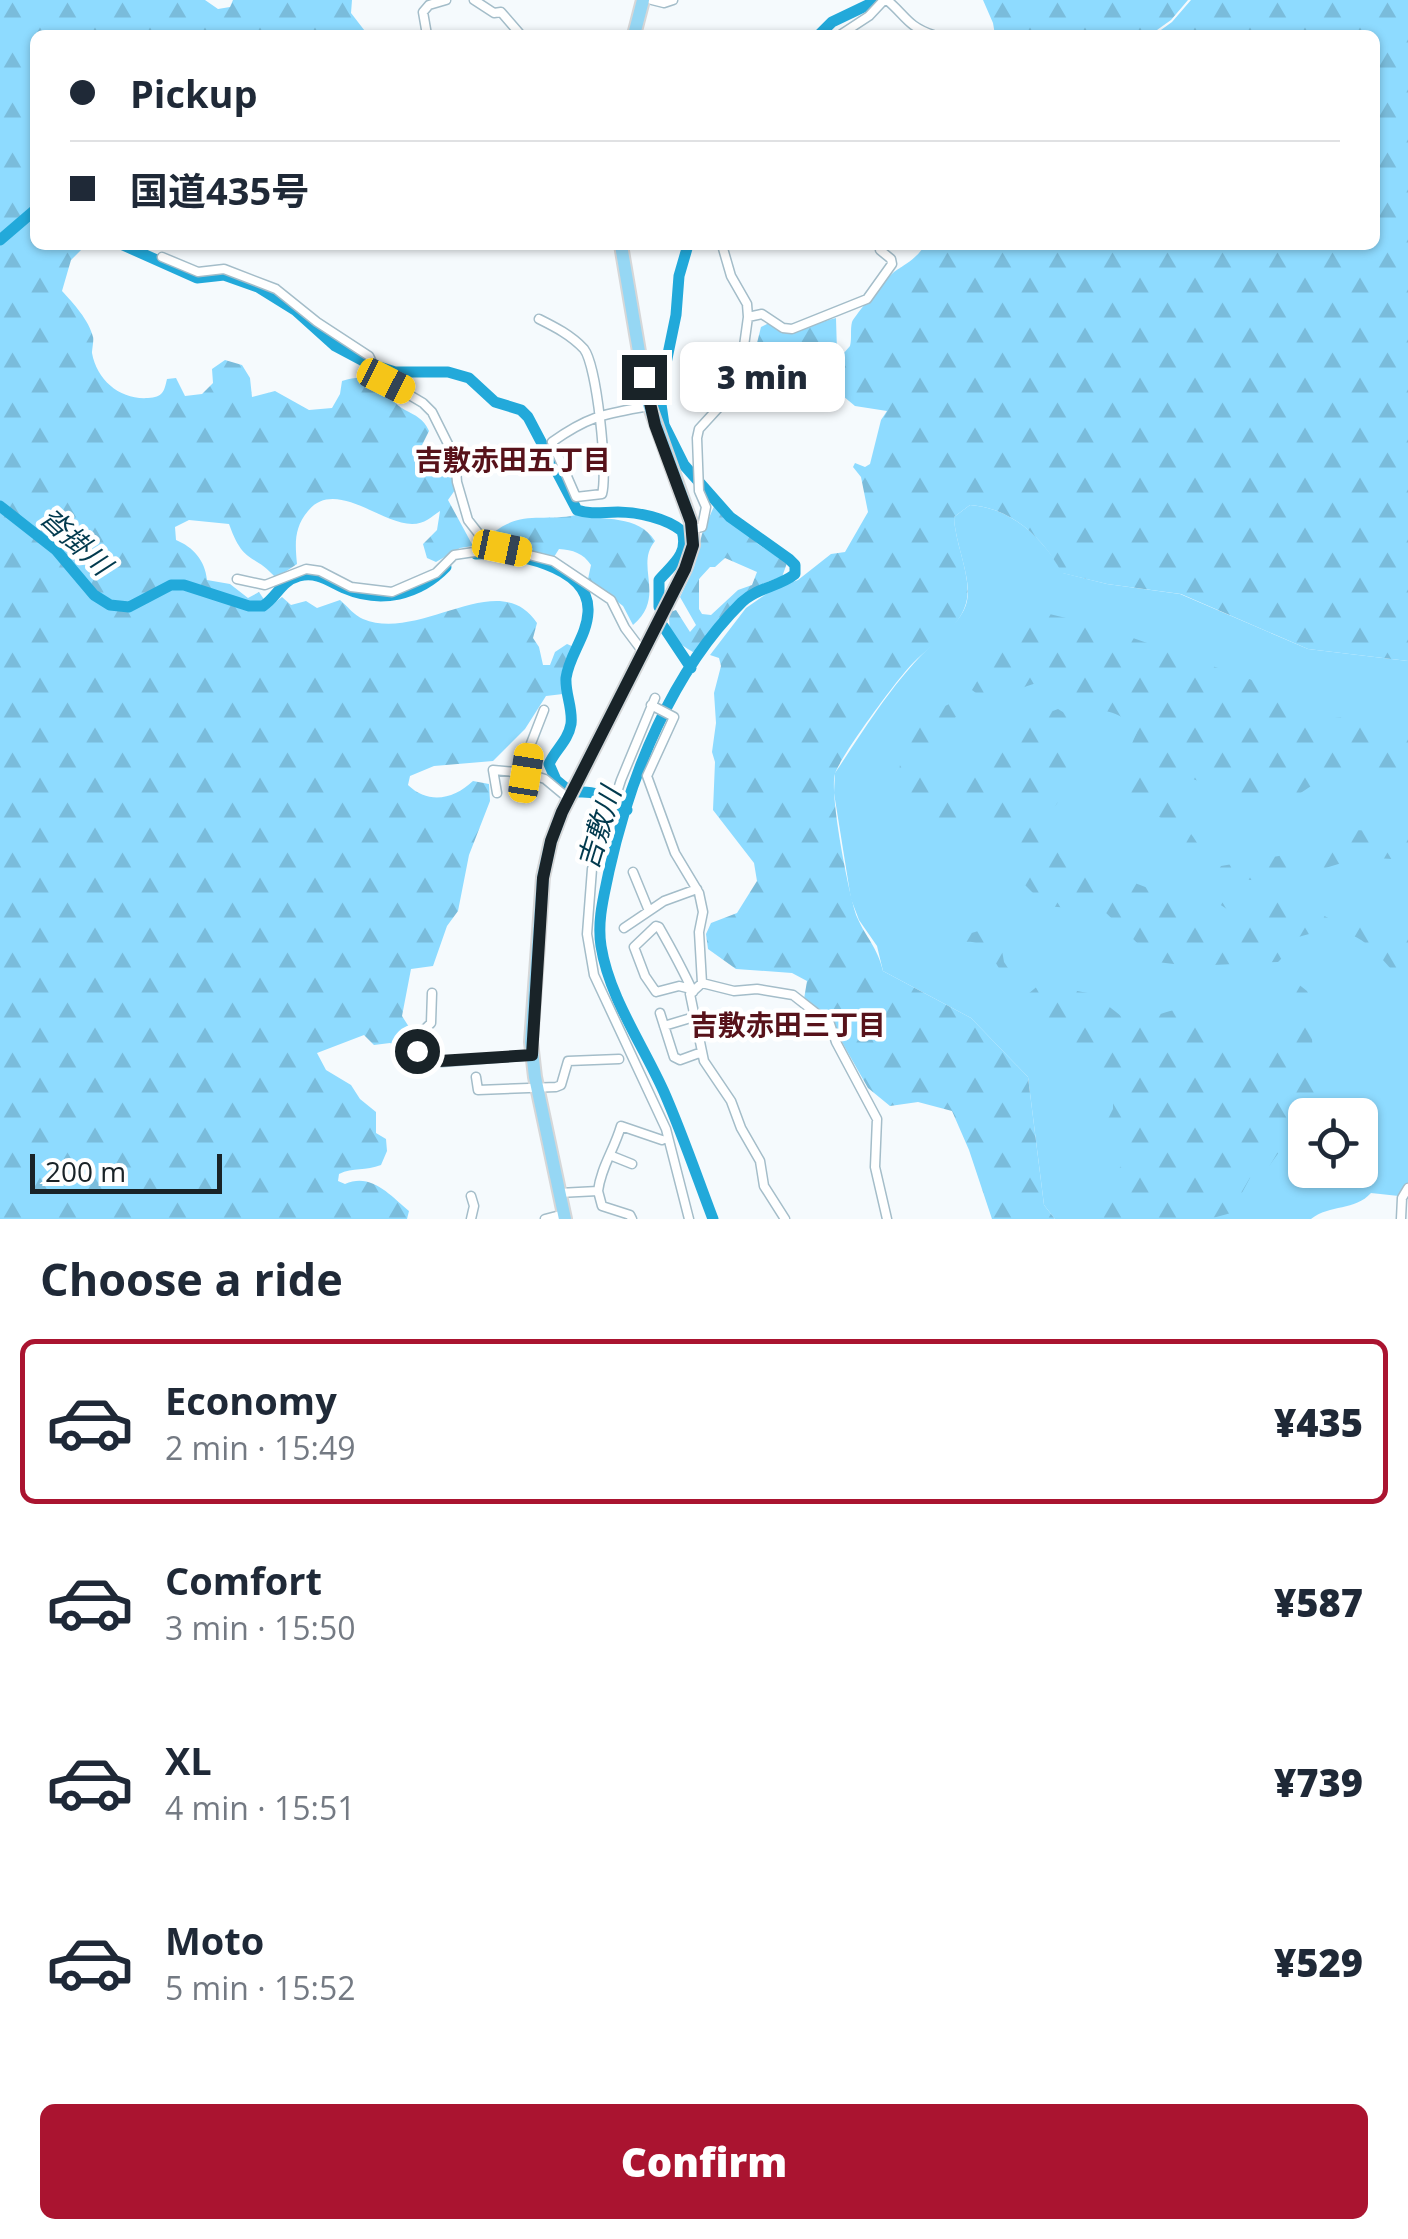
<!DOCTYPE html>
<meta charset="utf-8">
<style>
body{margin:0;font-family:"Open Sans","Noto Sans JP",sans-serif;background:#f2f2f3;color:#1f2937;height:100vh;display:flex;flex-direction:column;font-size:38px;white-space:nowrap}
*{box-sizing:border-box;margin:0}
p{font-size:32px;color:#747a83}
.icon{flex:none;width:55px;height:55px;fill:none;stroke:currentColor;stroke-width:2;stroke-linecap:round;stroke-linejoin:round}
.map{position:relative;height:1219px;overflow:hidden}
.drawer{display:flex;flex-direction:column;background:#fff;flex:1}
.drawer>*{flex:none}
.banner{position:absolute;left:30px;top:30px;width:1350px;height:220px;border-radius:15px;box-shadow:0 2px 8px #0004;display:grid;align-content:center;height:220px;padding:0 40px;background:#fff}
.tools{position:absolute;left:1288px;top:1098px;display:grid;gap:20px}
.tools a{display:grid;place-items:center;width:90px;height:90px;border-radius:15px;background:#fff;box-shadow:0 2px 8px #0004;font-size:50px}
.scale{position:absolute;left:30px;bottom:25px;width:192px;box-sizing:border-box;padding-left:10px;border:5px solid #192328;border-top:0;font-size:28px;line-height:35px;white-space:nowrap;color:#192328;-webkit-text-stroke:8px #fff;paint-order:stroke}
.end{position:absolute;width:45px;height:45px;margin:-22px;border:12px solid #192328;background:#fff;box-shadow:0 0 0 5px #fff}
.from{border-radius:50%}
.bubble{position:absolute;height:70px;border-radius:15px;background:#fff;box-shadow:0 2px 8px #0004;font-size:32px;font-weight:800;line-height:70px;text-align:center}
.car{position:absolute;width:30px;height:60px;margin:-30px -15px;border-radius:12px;box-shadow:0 0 8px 2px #0007;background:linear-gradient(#f5c518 24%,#345 0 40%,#f5c518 0 76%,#345 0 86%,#f5c518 0)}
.banner b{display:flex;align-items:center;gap:35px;height:95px;font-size:38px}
.banner b+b{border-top:2px solid #e0e1e3}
.banner i{width:25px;height:25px;background:#1f2937}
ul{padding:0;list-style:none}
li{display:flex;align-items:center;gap:30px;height:165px;margin:0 20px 15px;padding:0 20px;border:5px solid transparent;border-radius:15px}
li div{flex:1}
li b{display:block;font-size:38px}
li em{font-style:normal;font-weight:800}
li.on{border-color:#aa1430}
li>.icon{width:90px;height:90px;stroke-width:1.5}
h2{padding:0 40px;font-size:45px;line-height:120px}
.cta{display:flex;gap:20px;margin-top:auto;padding:20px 40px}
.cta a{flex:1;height:115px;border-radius:15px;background:#aa1430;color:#fff;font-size:40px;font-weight:800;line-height:115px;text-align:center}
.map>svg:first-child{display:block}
</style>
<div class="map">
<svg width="1408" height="1219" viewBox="0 0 1408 1219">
<defs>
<pattern id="forest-firs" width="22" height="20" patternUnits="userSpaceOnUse" patternTransform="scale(2.5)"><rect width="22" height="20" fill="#8edbff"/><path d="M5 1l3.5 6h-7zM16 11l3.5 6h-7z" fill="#7abcdb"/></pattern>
</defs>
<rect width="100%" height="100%" fill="#f5fafd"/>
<path fill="#8edbff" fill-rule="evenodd" d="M970 505C1012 508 1043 538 1063 573L1107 584 1180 594 1308 649 1408 661V1197L1371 1193C1355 1211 1330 1204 1311 1219H1055L1044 1205 1028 1077 971 1018 883 971 877 946 859 920 851 899 834 793 835 773C866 727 894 680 934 643 948 630 963 619 967 601 972 578 955 544 954 517ZM1305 1115H1360V1170H1305Z"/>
<path fill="url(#forest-firs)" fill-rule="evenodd" d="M0 0H205L218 9 230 7 233 0H352L351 13 368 35H35V245H86L71 260 62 291C73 303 89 320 93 337 94 339 92 350 92 353 97 381 121 400 148 398 163 397 164 392 167 379L176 378 185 396 202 394 213 383 212 369 225 360 242 365 250 378 252 397 275 391 309 410 332 408 340 394 342 381C381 368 381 396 405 410 416 416 423 418 429 431L420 449 442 472 452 477 455 490 448 500 473 546 460 548 436 562 427 558 423 544 437 530 440 511C431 517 425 524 412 524 381 524 335 478 308 511 294 528 295 543 297 564L276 578C253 552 244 566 229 524L189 520 175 527 176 540C193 547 205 560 207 580L230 584 248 598 259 592 269 607 282 597 291 605 306 601 317 608 340 600C347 606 355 616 363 619 421 643 499 565 537 623L533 638 539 647 543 665H550L555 652 567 644 574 647 562 677 563 694 546 696 525 729 493 761 434 766 410 776 408 785C429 805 454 799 473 781L489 784 490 801 469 855 458 911 447 926 433 966 411 969 402 1016 409 1027 407 1049 390 1043 374 1045 364 1035 317 1053 326 1070 351 1085 360 1099 376 1112V1133L386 1139 387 1151 381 1165C366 1171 353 1167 339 1174L338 1181 345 1184C371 1172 390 1195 409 1211L407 1219H0Z
M983 0H1188L1171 20 1150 35H995L993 23Z
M1191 0H1408V661L1308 649 1181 594 1107 584 1062 573C1043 538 1012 508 970 505L954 517C955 544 971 574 967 599 962 627 933 643 914 662 900 675 839 758 835 774 829 793 849 896 857 917 866 938 877 946 883 971L971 1018 1028 1077 1044 1205 1055 1219H992L969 1150 952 1111 918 1102 890 1106 868 1088 826 1014 804 999 807 981 792 973 736 969 708 949 706 934 711 923 737 913 757 881 754 863 713 810 715 762 712 752 716 723 714 693 721 666 719 658 710 655 746 608 772 590 798 580 831 554 845 552 868 512 861 477 853 467 855 463 865 467 870 464 881 420 887 411 855 406 843 396 801 379 793 382 783 378 786 363 774 350 757 343 761 327 769 323C797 340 808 324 836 318L837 352 843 354 850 346C852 338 850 330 852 322 855 315 888 276 894 272 907 263 916 259 925 245H1375V35H1154L1172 22Z
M715 504 758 544 787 563 782 577C730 590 728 631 693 652 676 643 666 632 670 612L676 610 690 632 696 625 680 597 694 567 702 534ZM725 558 757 572 752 585 738 590 711 615 702 614 699 609V579L710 567H715Z
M576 515C604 521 638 514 655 541 634 566 667 596 633 625L623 606 588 579 591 565C583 553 573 550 559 549L554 557 499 544 493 539 494 532C523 510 543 522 576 515Z
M1033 610 1099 626 1252 680 1304 715 1322 719 1372 715 1408 737V777L1331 773 1299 794 1261 798 1234 793 1181 775 1173 779 1171 804C1183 827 1205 845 1210 874L1204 881C1186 864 1182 826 1157 816 1150 813 1141 812 1133 810 1114 777 1123 764 1137 732 1122 710 1105 711 1080 707L1062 679C1034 678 1012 696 985 700L972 690 1019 611Z
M963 697 965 709C934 737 911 749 946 791L1040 716 1058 709 1071 717C1072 728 1065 789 1061 797 1058 804 1051 810 1046 817L1060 857 1094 879 1114 875 1174 898 1195 910 1215 933 1233 938 1240 930C1236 915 1229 909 1215 902L1297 901 1330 919H1390L1408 928V988C1368 945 1356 915 1290 940L1286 954 1278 962 1191 966 1157 962 1104 911 1046 906 1023 883 1003 828C975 826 936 829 913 811 884 788 904 734 929 716 939 708 952 703 963 697Z
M1342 830 1408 831V860L1361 857 1277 883 1226 877 1215 894 1222 898 1212 899V880L1221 866 1296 853Z
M985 929 999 933 1004 962 1014 977 1012 982C995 972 994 946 972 942 961 941 949 945 938 943Z
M1278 968 1307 991 1311 999 1313 1070 1322 1083 1325 1103 1323 1115H1305V1139L1282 1148 1264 1173 1250 1178 1231 1213 1209 1219H1104C1099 1200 1110 1178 1123 1164L1111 1146 1105 1125 1113 1109V1098L1055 1047 1026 1007 1028 994 1040 984 1093 994 1130 1023C1165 1017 1201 987 1220 1034L1265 1055 1294 1008V991L1270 974 1271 969Z"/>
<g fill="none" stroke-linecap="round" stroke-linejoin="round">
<path stroke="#22a9da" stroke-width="11" d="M819 35 832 22 878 0
M0 240 35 210
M123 245 197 278 224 275 258 287 295 310 335 346 367 363 395 372H448L469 378 495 402 521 410 528 417 577 510C592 515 603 512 618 512 638 512 666 518 682 531 689 554 673 564 659 580V607
M688 245 679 276 676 315 663 378 661 404 664 425 684 465 730 517 789 559 795 565V574C779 587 758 587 742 602 672 671 630 776 609 871 604 896 597 920 601 946 609 997 643 1045 664 1092 682 1133 697 1177 713 1219
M0 506 56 550 94 595 110 605 129 607 171 585H184L249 606H263C277 597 281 581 299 576 316 571 329 581 344 588 381 604 419 595 446 567
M476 554C510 551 591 565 588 612 587 636 569 655 566 678 565 694 573 708 571 724 568 741 555 750 549 764L556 780 568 790
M663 626 691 668
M579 792C601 791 608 800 627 810"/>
<defs>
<path id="minor" d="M474 0 494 13 501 12 521 35
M652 0 664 3 673 0
M887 0C906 16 907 26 933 35
M427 35 423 12 429 5 446 0
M840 35 869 16 884 0
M162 257 198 272 224 269 276 289 317 322 369 356 379 377 423 403 432 412 455 458 457 482 468 520 489 547
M748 317 762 314 783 328 792 329 867 299 892 264 891 259 880 250V245
M539 319C555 327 571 335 584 349 597 366 608 473 602 494L576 497 552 442C590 415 605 414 649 406
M693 529 702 527 706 507 699 491 697 438 699 429 721 405 740 375 748 317 747 304 731 276 722 245
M237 579 265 585 306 569 320 571 351 587 392 592 436 573 454 555 501 548 553 561 611 600 625 628 643 652
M655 698 621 780 592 869 587 934 594 975 666 1129 689 1219
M651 705 674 717 647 776 675 853 699 893 703 912 699 932 702 983 690 994 704 1061 731 1101 741 1128 760 1161 764 1186 785 1219
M544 710 530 746 526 773 545 779 569 799
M497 793 493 770 526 773
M633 872 649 911
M624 928 664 901 697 889
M702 983 734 991 757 989 793 995 830 1024 836 1042 877 1119 875 1167 887 1219
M691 989 679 986 656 992 645 976 634 947 656 926 659 927C671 948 683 970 693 992
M432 993 431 1023 418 1036 419 1060 442 1062 532 1055
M660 1013 674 1057 680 1060 702 1052
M664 1026 694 1017
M476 1077 478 1090 556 1087 561 1085 568 1061 619 1059
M612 1156 632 1164
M598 1191C601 1167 614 1150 621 1126L662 1140
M559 1193 598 1191 602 1206 630 1215 632 1219
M471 1196 474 1206 471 1219
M545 1219 564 1214
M1401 1219 1402 1198 1408 1188"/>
<path id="trunk" d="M634 35 643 0
M565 1219 535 1077 531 1042 543 877 551 841 562 812 685 569 693 545 691 522 647 399 621 245"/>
</defs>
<use href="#minor" stroke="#a4bdc9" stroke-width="11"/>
<use href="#trunk" stroke="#d6d7d8" stroke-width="16"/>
<use href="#minor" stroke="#fff" stroke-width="8"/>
<use href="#trunk" stroke="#96d7f4" stroke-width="12"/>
</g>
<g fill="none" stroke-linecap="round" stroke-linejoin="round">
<path stroke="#192328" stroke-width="12" d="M417 1051 419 1060 424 1062 532 1055 543 878 551 841 562 812 685 569 693 545 691 522 655 425 644 377"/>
</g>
<g text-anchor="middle" stroke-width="9" stroke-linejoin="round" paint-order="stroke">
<g font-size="28" font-weight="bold" fill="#57121a" stroke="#fff">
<text x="513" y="470">吉敷赤田五丁目</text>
<text x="788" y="1035">吉敷赤田三丁目</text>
</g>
<g font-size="28" font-style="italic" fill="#023a4e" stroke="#fff">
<text transform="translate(76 541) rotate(43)" y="10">沓掛川</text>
<text transform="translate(599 828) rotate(-73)" y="10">吉敷川</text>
</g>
</g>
</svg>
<div class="tools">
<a><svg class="icon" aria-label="locate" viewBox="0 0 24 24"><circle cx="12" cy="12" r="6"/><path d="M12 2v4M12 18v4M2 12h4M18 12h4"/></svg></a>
</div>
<div class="scale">200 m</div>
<i class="end from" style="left:417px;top:1051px"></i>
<i class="end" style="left:644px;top:377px"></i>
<div class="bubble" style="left:680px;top:342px;width:165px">3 min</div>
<i class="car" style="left:386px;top:381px;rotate:117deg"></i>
<i class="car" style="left:502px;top:548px;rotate:102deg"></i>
<i class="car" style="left:526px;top:773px;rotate:9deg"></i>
<div class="banner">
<b><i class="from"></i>Pickup</b>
<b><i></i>国道435号</b>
</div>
</div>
<section class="drawer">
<h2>Choose a ride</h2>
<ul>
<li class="on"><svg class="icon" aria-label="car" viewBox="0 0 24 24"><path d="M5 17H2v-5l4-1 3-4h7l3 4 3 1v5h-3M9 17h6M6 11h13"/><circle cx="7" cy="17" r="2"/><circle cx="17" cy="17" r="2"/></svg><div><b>Economy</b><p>2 min · 15:49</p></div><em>¥435</em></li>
<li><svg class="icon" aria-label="car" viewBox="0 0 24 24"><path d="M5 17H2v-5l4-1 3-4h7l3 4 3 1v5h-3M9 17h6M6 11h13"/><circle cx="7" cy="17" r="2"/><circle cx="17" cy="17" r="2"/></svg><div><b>Comfort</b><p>3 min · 15:50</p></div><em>¥587</em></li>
<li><svg class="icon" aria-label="car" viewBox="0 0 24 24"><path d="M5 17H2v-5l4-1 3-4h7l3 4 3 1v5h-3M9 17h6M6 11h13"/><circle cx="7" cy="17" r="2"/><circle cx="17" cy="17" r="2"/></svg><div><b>XL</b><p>4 min · 15:51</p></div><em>¥739</em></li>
<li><svg class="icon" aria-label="car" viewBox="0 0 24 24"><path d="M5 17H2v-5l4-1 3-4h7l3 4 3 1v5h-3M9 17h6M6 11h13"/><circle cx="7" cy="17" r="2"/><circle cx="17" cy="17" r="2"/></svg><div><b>Moto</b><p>5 min · 15:52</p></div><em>¥529</em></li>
</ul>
<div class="cta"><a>Confirm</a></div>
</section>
